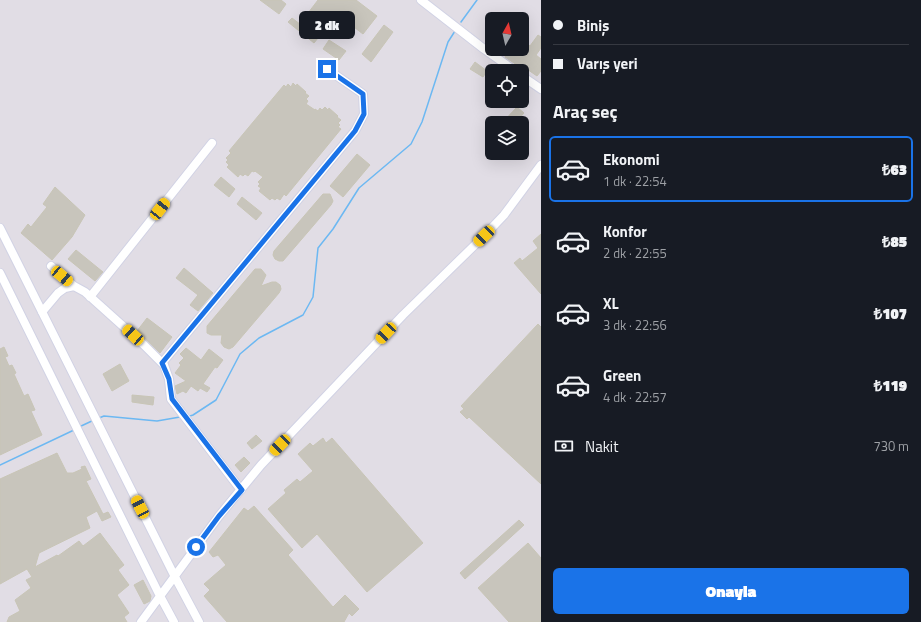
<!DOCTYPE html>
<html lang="tr">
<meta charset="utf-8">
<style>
body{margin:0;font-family:"Titillium Web",sans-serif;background:#242831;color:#f1f3f6;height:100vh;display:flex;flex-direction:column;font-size:15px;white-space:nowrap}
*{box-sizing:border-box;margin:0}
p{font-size:13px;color:#9ea1a6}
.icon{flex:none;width:22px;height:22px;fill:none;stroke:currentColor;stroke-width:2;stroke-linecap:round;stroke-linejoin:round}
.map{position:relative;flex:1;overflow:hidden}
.side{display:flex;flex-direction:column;background:#171b24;width:380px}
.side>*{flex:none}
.hud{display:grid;align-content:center;height:88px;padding:0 12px;background:#171b24}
.needle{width:26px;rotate:8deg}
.fabs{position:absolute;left:485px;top:12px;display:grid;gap:8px}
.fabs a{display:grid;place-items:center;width:44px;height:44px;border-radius:6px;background:#171b24;box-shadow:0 4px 16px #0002;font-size:20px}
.end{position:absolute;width:18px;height:18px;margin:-9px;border:5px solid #1a73e8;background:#fff;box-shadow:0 0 0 2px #fff}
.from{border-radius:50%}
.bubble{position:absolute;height:28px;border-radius:6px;background:#171b24;box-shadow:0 4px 16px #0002;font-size:13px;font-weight:800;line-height:28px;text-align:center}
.car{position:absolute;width:12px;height:24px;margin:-12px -6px;border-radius:5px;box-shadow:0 0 3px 1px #0007;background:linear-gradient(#f5c518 24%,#345 0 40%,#f5c518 0 76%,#345 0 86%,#f5c518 0)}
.hud b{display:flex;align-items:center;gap:14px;height:38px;font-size:15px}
.hud b+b{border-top:1px solid #363941}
.hud i{width:10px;height:10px;background:#f1f3f6}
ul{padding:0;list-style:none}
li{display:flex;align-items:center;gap:12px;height:66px;margin:0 8px 6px;padding:0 4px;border:2px solid transparent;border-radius:6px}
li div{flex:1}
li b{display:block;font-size:15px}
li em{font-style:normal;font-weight:800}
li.active{border-color:#1a73e8}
li>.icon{width:36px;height:36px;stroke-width:1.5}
h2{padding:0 12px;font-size:18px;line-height:48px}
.pay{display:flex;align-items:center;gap:10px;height:44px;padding:0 12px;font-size:15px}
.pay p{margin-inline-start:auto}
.button{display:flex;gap:8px;margin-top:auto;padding:8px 12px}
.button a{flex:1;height:46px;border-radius:6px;background:#1a73e8;color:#fff;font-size:16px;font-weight:800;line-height:46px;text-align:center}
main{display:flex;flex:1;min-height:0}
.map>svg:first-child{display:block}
</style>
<main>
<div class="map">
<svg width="541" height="622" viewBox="0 0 541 622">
<rect width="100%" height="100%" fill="#ede9dc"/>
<path fill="#e1dde5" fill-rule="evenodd" d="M0 0H541V622H0ZM492 19H522V49H492ZM492 71H522V101H492ZM492 123H522V153H492Z"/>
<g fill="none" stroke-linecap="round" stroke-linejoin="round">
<path stroke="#6cb8f2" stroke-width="1.5" d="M461 22 477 0
M190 416 193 415 216 400 240 354 259 338 303 315 313 297 318 248 333 229 359 188 411 144 422 122 448 42 455 31
M99 418 104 416 157 421 180 417
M79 427 94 420
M0 465 74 430"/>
</g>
<path fill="#c8c5bc" stroke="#c8c5b6" d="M260 0H281L286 4 279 14Z
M318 0H356L377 16 363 34 337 14 323 32 305 17Z
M292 18 318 38 314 43 288 22Z
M384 25 393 32 371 62 362 54Z
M538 35 541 37V48L536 55 541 59V71L537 76 521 65 520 67 505 57 510 49H522V40L530 46Z
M329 40 346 51 339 60 323 49Z
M475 62 487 71 483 77 470 69Z
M293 83 296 86 297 84 306 92 305 93 309 96 306 99 308 101 306 104 315 110V109L318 111 320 108 322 110 325 107 328 110 329 108 338 116 337 117 341 120 338 123 340 125 338 127 341 129 286 196 284 194 280 200 277 198 275 200 272 198 270 200 259 191 261 188 258 186 260 184 258 182 263 177 255 171 254 172 252 171 248 176 245 174 243 176 240 174 238 177 227 167 229 165 226 162 228 160 226 158 231 153 229 151 284 85 286 87 288 84 291 87Z
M517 107 524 113 515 123H502Z
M357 154 370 165 343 197 330 186Z
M221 177 235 189 229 197 214 185Z
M55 187 85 215 72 237 52 260 21 233 28 224 31 227 47 207 43 204Z
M323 194H330L333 201 331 205 283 261H279L275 259 273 255 274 251Z
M242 197 262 213 256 220 237 204Z
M541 234V294L514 263 520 258 522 261 538 248 533 241Z
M76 250 103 272 95 281 68 259Z
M184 268 213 293 198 311 190 305 198 295 176 278Z
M255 269H261L266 275 261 286 272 282H276L280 285 281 289 279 293 233 347 229 349 224 347 221 343 222 335H211L207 333V326Z
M147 318 172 337 160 353 137 331Z
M538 324 541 327V484L469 417 467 419 460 412 464 409 461 406Z
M4 347 8 356 5 357 9 366 12 365 16 373 14 374 24 396 28 394 35 410 31 411 42 435 0 455V349Z
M186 348 201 360 209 349 223 360 217 368 215 367 203 384 210 388 207 392 200 388 198 391 191 386 186 393 183 391 177 394 175 386 186 381 175 373 181 365 179 363 184 358 180 354Z
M120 364 129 381 112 391 103 374Z
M132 395 154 397 153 405 132 402Z
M256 435 262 441 252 449 247 443Z
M323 438 326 443 332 438 423 543 367 592 317 534 302 548 268 509 286 493 284 490 297 479 300 482 313 471 298 454 310 443 313 446Z
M57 453 67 473H73L82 469 81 467 85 466 91 479 86 481 103 514 108 512 111 517 102 521 97 511 86 517 90 528 39 553 35 567 57 555 58 556 79 541 83 546 100 533 124 565 118 570 129 585 117 595 129 613 124 617 127 622H7L9 617 20 611 15 600 31 588 26 580 32 577 27 569 0 584V479Z
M244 457 250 463 241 472 235 465Z
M254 506 293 550 288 555 333 607 345 595 359 609 352 616 349 613 344 622H227L204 596 210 590 204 584 226 565 218 555 213 557 209 552 244 508 248 511Z
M519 520 524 525 465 579 460 573Z
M528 543 541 558V622H509L478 588Z
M143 580 151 596 150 601 144 604 134 585Z"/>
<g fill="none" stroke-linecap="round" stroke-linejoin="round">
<defs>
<path id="minor" d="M421 0 484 49 515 71
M522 76 541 89
M0 228 175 577 199 622
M51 266 74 286
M0 273 160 596 174 622
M90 297 212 143
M42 312 58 293 65 288 74 286 85 292 144 345 164 365 169 379 171 399 241 490
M162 363 355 131 364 114 363 94 327 69
M141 622 219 516 261 465 403 315 484 236 504 215 541 165"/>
</defs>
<use href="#minor" stroke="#d1d2e4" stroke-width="10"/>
<use href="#minor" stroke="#fff" stroke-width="8"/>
</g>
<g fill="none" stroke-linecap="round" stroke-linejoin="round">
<path stroke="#1a73e8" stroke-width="5" d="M196 547 219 516 242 490 172 399 169 379 162 363 355 131 364 114 363 94 327 69"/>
</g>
</svg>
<div class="fabs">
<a><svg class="needle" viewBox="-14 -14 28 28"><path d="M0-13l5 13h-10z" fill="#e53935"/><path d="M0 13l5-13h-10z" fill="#9ea1a6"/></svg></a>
<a><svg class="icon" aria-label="locate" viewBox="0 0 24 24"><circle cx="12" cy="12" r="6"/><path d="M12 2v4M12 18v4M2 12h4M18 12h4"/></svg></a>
<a><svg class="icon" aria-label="layers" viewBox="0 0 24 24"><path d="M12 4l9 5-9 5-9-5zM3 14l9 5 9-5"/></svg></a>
</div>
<i class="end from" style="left:196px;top:547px"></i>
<i class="end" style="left:327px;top:69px"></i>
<div class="bubble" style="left:299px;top:11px;width:56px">2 dk</div>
<i class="car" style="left:160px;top:209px;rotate:38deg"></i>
<i class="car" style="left:484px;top:236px;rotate:226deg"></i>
<i class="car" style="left:62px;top:276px;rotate:130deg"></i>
<i class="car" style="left:386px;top:333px;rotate:223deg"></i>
<i class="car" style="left:133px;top:335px;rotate:312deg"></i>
<i class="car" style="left:280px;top:445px;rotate:224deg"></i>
<i class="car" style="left:140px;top:507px;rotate:333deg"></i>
</div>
<section class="side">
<div class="hud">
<b><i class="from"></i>Biniş</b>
<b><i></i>Varış yeri</b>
</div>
<h2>Araç seç</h2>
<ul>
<li class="active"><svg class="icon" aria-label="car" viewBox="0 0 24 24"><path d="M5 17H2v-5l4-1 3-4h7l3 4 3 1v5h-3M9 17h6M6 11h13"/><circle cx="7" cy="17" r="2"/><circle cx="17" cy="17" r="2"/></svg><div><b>Ekonomi</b><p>1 dk · 22:54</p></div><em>₺63</em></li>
<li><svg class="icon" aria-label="car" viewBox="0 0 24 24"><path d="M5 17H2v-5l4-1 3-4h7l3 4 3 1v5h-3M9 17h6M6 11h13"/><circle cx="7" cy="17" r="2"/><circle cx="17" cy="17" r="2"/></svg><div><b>Konfor</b><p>2 dk · 22:55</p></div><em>₺85</em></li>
<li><svg class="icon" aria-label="car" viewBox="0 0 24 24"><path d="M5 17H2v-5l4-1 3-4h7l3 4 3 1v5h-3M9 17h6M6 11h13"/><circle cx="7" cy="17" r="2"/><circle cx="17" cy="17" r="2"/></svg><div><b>XL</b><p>3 dk · 22:56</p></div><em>₺107</em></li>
<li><svg class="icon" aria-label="car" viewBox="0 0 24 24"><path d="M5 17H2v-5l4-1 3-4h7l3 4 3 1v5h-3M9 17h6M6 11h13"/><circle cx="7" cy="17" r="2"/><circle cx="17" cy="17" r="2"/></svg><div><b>Green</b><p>4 dk · 22:57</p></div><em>₺119</em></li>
</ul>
<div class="pay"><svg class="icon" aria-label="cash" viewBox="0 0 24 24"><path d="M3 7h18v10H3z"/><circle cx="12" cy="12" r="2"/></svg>Nakit<p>730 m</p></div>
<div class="button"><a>Onayla</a></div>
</section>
</main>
